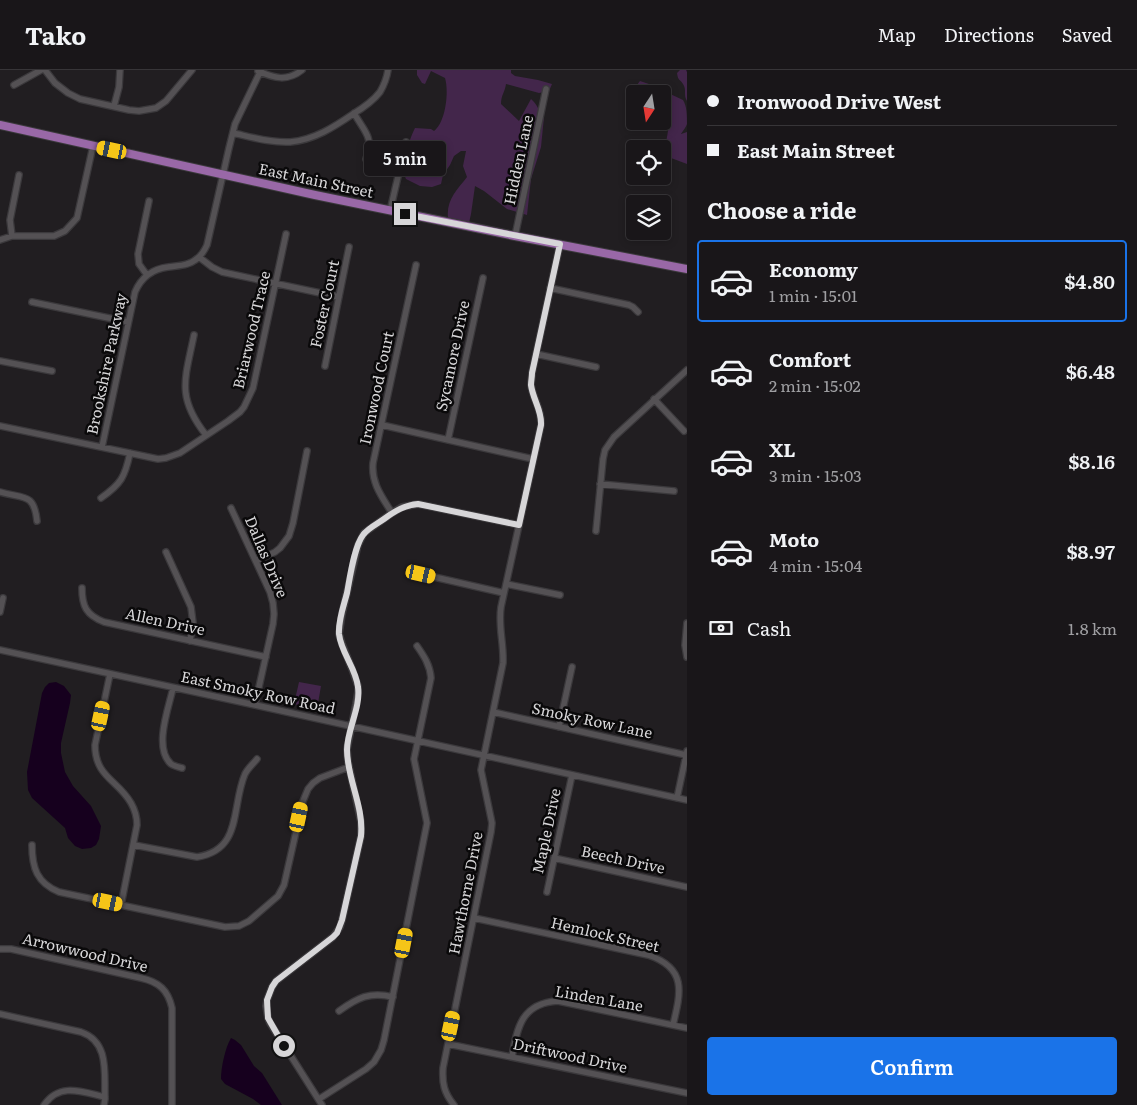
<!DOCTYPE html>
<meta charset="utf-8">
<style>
body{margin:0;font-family:Literata,serif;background:#221f22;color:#f1f3f6;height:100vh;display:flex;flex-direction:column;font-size:19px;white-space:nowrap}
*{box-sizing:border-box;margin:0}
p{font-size:16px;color:#9f9fa2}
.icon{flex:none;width:28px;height:28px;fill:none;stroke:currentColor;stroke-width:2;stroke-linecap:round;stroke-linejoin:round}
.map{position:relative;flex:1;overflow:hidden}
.drawer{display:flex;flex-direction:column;background:#191619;width:450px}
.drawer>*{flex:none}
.guide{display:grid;align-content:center;height:110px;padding:0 20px;background:#191619}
.needle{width:32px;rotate:192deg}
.tools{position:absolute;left:626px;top:15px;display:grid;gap:10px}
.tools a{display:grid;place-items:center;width:45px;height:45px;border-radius:5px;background:#191619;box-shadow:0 2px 8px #0003,0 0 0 1px #373538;font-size:25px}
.end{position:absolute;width:22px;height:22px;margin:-11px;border:6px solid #d7d6d8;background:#111;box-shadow:0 0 0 2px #111}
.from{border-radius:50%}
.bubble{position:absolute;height:35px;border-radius:5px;background:#191619;box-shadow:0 2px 8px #0003,0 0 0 1px #373538;font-size:16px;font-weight:600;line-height:35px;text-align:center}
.car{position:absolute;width:15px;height:30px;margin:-15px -8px;border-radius:6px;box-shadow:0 0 4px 1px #0007;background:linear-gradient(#f5c518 24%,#345 0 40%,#f5c518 0 76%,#345 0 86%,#f5c518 0)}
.guide b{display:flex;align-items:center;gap:18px;height:48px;font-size:19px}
.guide b+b{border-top:1px solid #373538}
.guide i{width:12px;height:12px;background:#f1f3f6}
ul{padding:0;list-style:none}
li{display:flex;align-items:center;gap:15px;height:82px;margin:0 10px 8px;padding:0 10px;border:2px solid transparent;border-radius:5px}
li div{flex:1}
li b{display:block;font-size:19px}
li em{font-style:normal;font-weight:600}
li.current{border-color:#1a73e8}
li>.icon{width:45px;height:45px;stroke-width:1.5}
h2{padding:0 20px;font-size:22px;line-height:60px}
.pay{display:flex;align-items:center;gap:12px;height:55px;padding:0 20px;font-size:19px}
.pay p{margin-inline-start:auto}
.button{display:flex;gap:10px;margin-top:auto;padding:10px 20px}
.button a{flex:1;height:58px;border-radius:5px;background:#1a73e8;color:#fff;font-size:20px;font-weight:600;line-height:58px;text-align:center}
header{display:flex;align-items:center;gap:30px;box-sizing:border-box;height:70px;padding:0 25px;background:#191619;border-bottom:1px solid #373538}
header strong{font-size:24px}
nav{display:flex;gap:28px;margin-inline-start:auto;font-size:18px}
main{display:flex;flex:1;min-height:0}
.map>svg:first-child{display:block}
</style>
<header>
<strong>Tako</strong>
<nav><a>Map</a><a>Directions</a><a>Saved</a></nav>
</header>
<main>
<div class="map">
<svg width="687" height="1035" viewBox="0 0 687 1035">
<rect width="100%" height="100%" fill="#211e21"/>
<path fill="#43264b" d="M417 0H511V3L515 6 538 10 552 14 549 21 539 23 506 14C505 22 501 25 501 34L519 51 531 29C537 34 539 41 544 47L541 77 531 109 527 145 507 139 484 121 475 116 471 144 469 153 448 148C446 130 457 120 467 107L463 96 466 81H461L454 86 450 95 443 105 441 114 432 117 420 116 406 109C400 96 409 70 415 58L431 59 434 61C446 52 449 21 445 8L431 1 425 14 422 13 417 5Z
M680 0H687V31C683 25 687 20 683 14 680 9 678 11 677 3Z
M640 11 649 14 683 30C687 36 687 46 687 54 686 57 683 61 681 64L687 62V94L663 85C666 71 671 56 667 41L663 39 662 24H638L633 20Z
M299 612 321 616 317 639 294 634Z"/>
<path fill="#16001e" d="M56 612 64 616 71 625 70 633 61 673V683L65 702 73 716 91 736 101 756 99 769 96 775 91 778 82 779 75 776 68 768 65 758 32 728 28 720 27 702 42 623 45 617 49 613Z
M231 968 235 970 241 975 254 996 262 1003 282 1035H261L253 1029 225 1014 221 1009C221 998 225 978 231 968Z"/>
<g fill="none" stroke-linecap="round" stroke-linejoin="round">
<path stroke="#16001e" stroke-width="1" d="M687 0V1"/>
<defs>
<path id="minor" d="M45 0 55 13 68 23 80 29 129 40 139 41 156 38 166 31 192 0
M258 1C274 8 287 12 302 0
M14 15 41 0
M114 36 119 17 120 0
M354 43C365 63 374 66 366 89
M233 63C251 67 271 73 290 72 314 70 334 57 353 44 363 38 373 31 380 22 384 15 387 7 388 0
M390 141 406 72
M12 166 10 150 19 105
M515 166 546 19
M0 170 12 166H54L65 161 77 148 93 76
M199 187 212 197 222 202 339 227
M147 205 139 194 138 184 149 131
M550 218 629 235 633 237 638 242
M32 232 128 252
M194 265C185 309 176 327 206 365
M536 284 596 297
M0 291 52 301
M325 296 349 177
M654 329 684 361
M382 355 533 389
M0 356 158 389 166 388 180 383 228 351 240 342 244 337 253 318 286 164
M448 370 483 208
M102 377 135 222C141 208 152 199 168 197 174 196 181 196 187 194 197 191 203 184 207 175L229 78 235 54 261 0
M600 414 674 421
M0 422C23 429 34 422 37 451
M101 428C121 414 125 407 130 383
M231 438 270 522 273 533 274 544 273 554 255 635
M392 443C382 427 371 413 373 393L416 195
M596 461 603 389 605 380 614 367 687 300
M166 482 191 537 193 553 190 571
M256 491 275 482 280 478 289 466 293 453 307 381
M421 504 504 523
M506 514 560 525
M82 518C82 536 86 545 104 552L266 587
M0 542 3 528
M687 553 685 575 687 587
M0 580 255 635 687 730
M110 604 95 675C95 707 118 710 131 733 135 740 137 748 137 755L121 835
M173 618C169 637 153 678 171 694 174 696 178 697 182 698
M493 642 686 685
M559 657 572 597
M677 728 687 681
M32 775C32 798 37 813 59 822L225 857 239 856 249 851 278 826 284 815 303 731 308 719 313 713 320 708 349 697
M134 775 197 787C243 780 231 736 245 704 248 698 253 694 257 689
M554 788 687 817
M547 822 572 705
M474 848 648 885C687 898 681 922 673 955
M0 879H11L141 908C159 912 168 920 172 938V1035
M339 941C357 928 370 921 393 927
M0 944 81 962C110 972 104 1004 105 1029L104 1035
M448 974 687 1023
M512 987C517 957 522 933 558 931L687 958
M319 1029 366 999 374 992 381 980 384 970 427 753 414 689 431 608C430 595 424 586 417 576
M44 1035C60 1012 82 1022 105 1027
M322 1035 270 953 268 948 266 936 267 930 272 917 276 911 333 867 340 857 342 850 361 766V752L348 692 347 679 356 634 358 622V616L352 599 342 574 339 564 342 544 358 475 364 463 392 443 402 437 418 434 519 455
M454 1035C444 1023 442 1013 443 998L491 762 492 753 481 700 503 593C504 574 498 556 501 537L541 355C542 339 533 330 531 315 531 311 532 307 532 303L560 174"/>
<path id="major" d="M0 55 315 125 515 166 687 199"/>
</defs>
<use href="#minor" stroke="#3b393c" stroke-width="8"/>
<use href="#major" stroke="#3b393c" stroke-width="10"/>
<use href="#minor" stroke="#545154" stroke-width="5.5"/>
<use href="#major" stroke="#9968a7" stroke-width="8"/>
</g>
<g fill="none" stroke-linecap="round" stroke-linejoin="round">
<path stroke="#d7d6d8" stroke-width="6" d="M284 976 268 948 267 930 272 917 276 911 333 867 337 863 342 850 361 766C364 736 347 709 347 680 347 659 361 638 358 617 356 598 341 583 339 564 338 550 344 535 347 523 350 507 354 477 363 465 368 458 377 454 384 449 395 441 405 435 418 434L519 455 541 355C542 340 533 330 531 315 531 311 532 307 532 303L560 174 405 144"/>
</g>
<g text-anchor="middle" stroke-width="5" stroke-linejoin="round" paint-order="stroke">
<g font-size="15" fill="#d7d6d8" stroke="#0a090a">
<text transform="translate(519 90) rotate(-78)" y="5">Hidden Lane</text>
<text transform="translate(316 111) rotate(12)" y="5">East Main Street</text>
<text transform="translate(325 234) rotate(-78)" y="5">Foster Court</text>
<text transform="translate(252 260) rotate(-77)" y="5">Briarwood Trace</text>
<text transform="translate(453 286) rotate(-78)" y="5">Sycamore Drive</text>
<text transform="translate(107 294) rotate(-78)" y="5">Brookshire Parkway</text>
<text transform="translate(377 318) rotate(-78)" y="5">Ironwood Court</text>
<text transform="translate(266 487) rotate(67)" y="5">Dallas Drive</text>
<text transform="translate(165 552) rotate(12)" y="5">Allen Drive</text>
<text transform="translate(258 623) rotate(12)" y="5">East Smoky Row Road</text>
<text transform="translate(592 651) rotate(12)" y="5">Smoky Row Lane</text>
<text transform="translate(547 761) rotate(-78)" y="5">Maple Drive</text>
<text transform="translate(623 790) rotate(12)" y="5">Beech Drive</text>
<text transform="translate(466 823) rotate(-79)" y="5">Hawthorne Drive</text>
<text transform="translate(605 865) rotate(13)" y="5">Hemlock Street</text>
<text transform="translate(85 883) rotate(13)" y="5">Arrowwood Drive</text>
<text transform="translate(599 929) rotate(10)" y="5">Linden Lane</text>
<text transform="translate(570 986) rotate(12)" y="5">Driftwood Drive</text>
</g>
</g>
</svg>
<div class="tools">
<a><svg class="needle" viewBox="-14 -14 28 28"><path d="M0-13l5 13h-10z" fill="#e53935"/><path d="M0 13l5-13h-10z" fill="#9f9fa2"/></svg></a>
<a><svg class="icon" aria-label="locate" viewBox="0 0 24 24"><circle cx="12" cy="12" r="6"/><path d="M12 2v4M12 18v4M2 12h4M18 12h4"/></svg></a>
<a><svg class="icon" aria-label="layers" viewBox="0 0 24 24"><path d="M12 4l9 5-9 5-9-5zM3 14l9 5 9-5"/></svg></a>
</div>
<i class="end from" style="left:284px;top:976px"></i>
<i class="end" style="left:405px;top:144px"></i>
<div class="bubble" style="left:364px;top:71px;width:82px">5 min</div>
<i class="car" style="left:112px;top:80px;rotate:282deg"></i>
<i class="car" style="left:421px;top:504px;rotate:103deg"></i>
<i class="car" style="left:101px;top:646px;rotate:12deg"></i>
<i class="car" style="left:299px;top:747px;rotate:12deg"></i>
<i class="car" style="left:108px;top:832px;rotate:102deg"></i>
<i class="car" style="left:404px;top:873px;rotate:11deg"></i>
<i class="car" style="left:451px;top:956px;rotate:12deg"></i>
</div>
<section class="drawer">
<div class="guide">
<b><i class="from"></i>Ironwood Drive West</b>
<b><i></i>East Main Street</b>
</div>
<h2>Choose a ride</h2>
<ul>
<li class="current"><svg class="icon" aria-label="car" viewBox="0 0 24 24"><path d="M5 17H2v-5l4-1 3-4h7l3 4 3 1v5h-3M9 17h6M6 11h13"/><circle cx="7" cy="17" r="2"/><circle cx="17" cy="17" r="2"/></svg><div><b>Economy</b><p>1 min · 15:01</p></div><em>$4.80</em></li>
<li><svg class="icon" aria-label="car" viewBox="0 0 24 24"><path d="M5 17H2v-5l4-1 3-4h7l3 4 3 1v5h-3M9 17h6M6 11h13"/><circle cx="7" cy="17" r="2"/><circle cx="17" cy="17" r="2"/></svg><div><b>Comfort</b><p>2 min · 15:02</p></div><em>$6.48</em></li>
<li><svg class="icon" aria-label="car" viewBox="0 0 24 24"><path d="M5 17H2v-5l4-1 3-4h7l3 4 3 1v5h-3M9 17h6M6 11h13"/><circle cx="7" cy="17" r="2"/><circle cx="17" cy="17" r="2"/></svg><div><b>XL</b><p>3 min · 15:03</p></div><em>$8.16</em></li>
<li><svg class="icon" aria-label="car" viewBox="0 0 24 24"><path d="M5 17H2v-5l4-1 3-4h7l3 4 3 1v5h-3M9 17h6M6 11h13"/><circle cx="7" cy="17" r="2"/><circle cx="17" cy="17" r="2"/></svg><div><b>Moto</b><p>4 min · 15:04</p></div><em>$8.97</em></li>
</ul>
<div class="pay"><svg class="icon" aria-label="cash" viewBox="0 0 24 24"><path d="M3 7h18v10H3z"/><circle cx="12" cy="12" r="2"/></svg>Cash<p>1.8 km</p></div>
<div class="button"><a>Confirm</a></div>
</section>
</main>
